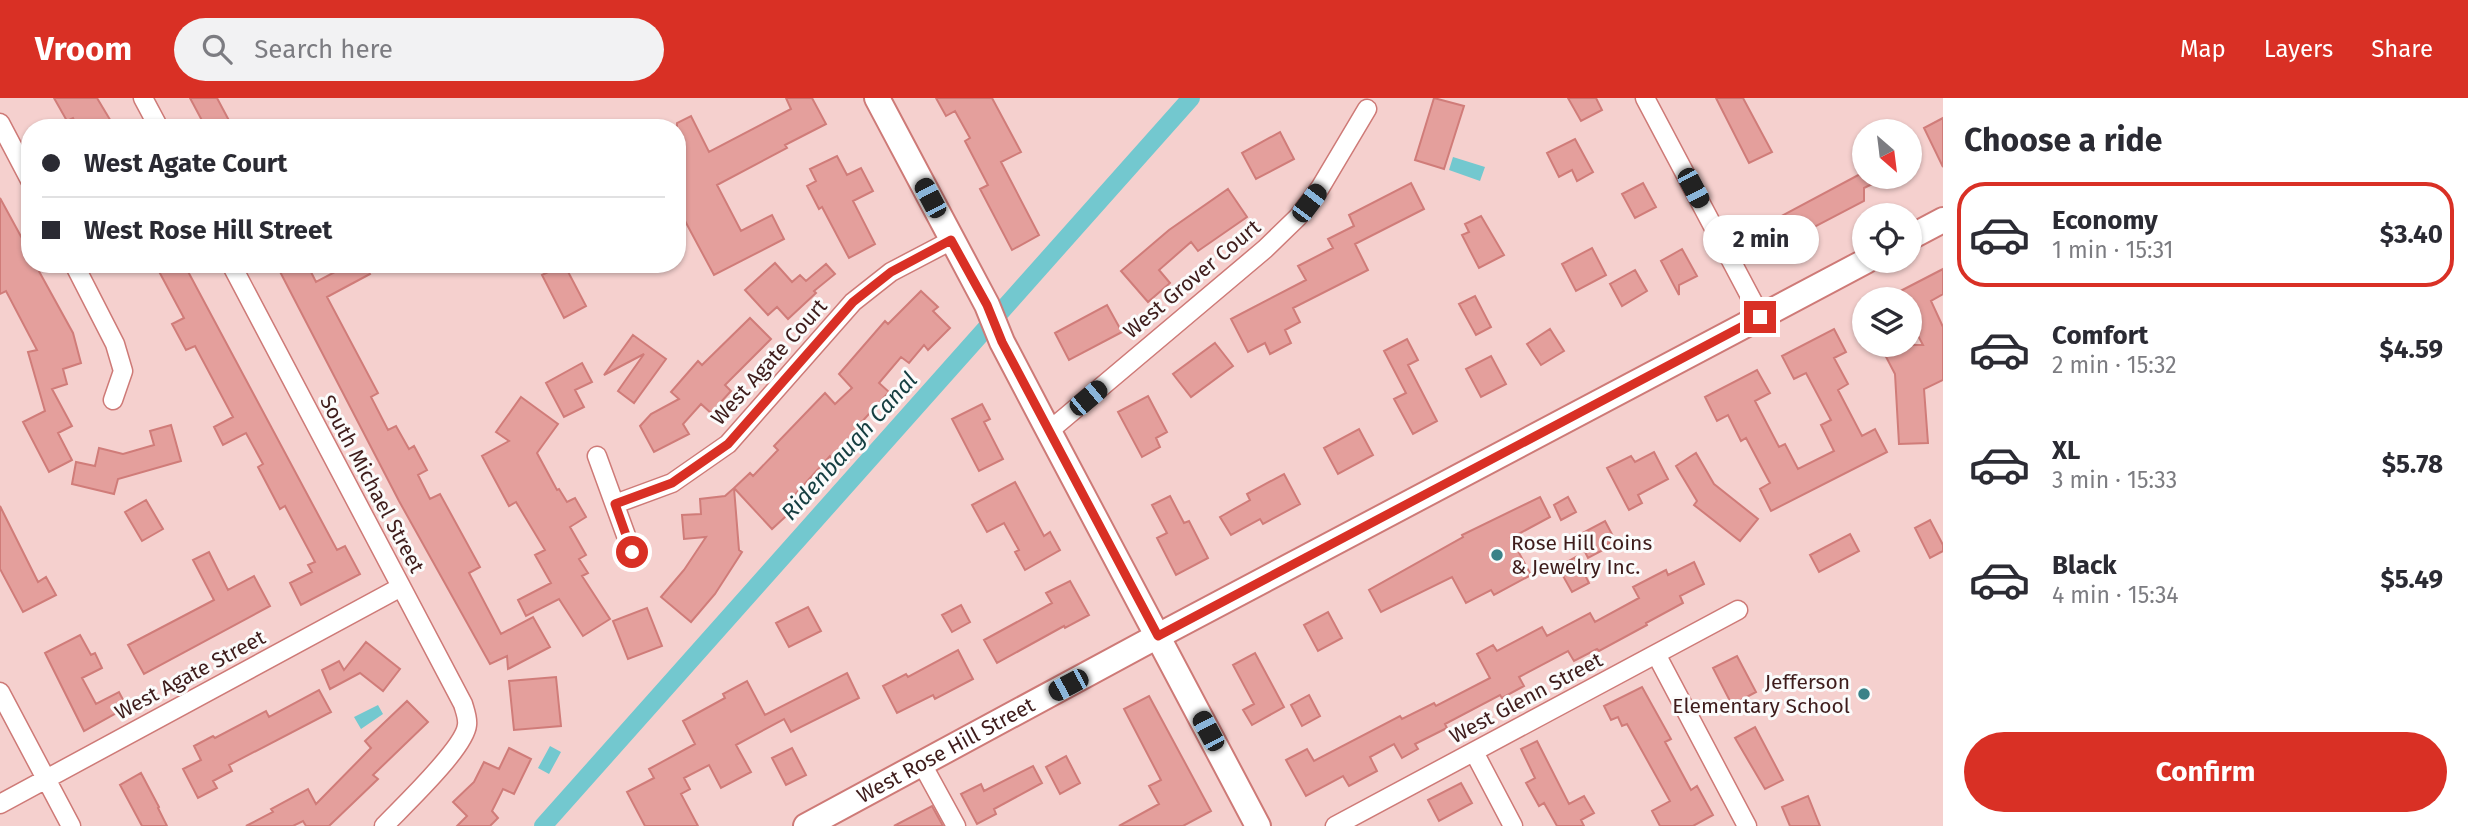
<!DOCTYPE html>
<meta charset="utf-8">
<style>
body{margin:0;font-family:"Fira Sans",sans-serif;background:#f2f2f3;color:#2b2b33;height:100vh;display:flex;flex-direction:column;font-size:26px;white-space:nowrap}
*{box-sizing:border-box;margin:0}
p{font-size:23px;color:#7c7c81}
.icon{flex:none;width:38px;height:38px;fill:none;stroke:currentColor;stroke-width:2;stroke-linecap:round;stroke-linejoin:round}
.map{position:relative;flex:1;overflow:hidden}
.sheet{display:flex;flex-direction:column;background:#fff;width:525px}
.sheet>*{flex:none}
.banner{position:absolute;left:21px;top:21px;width:665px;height:154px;border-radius:28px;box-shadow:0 2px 5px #0004;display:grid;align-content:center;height:154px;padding:0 21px;background:#fff}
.needle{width:46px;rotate:152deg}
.buttons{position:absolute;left:1852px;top:21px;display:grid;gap:14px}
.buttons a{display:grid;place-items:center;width:70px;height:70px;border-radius:50%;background:#fff;box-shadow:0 2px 5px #0004;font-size:35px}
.end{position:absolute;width:32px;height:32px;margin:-16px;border:9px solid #d93025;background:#fff;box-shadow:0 0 0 4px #fff}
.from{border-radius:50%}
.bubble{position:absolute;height:49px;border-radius:24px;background:#fff;box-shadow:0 2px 5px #0004;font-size:23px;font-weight:700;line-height:49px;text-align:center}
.car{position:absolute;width:21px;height:42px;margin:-21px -10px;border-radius:9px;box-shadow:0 0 5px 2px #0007;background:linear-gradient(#222 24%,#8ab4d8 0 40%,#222 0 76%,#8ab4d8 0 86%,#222 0)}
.banner b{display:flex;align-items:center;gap:24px;height:66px;font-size:26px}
.banner b+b{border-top:2px solid #e1e1e2}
.banner i{width:18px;height:18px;background:#2b2b33}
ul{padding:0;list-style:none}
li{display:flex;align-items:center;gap:21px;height:105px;margin:0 14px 10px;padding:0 7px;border:4px solid transparent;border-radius:28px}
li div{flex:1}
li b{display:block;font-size:26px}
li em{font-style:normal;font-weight:700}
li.selected{border-color:#d93025}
li>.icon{width:63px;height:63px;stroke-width:1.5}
h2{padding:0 21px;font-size:32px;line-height:84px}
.cta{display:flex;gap:14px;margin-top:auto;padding:14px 21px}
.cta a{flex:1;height:80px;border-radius:42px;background:#d93025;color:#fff;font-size:28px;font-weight:700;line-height:80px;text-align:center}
header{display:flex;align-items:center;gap:42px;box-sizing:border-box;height:98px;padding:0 35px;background:#d93025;color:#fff}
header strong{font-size:33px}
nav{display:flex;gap:38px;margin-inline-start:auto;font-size:24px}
.search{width:490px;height:63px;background:#f2f2f3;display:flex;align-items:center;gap:18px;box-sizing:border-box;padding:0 24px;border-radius:38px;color:#7c7c81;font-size:26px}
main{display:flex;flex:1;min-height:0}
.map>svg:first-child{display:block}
</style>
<header>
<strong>Vroom</strong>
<div class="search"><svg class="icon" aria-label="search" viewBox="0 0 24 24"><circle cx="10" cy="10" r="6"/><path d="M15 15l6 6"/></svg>Search here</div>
<nav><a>Map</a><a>Layers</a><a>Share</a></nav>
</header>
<main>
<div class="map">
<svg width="1943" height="728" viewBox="0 0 1943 728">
<rect width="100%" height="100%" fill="#f5d0ce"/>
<path fill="#73c8cf" d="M1453 59 1485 69 1480 83 1449 72Z
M378 607 383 616 361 631 354 619Z
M550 648 561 654 549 676 538 670Z"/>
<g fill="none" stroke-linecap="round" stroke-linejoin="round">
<path stroke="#73c8cf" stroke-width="18" d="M543 728 1191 0"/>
</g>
<path fill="#e49f9c" stroke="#d07c79" stroke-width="2" d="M54 0H97L115 30H78L73 20 67 23Z
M190 0H217L233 30H206Z
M786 0H812L826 26 785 47 787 50 717 87 741 133 772 117 784 141 714 177 677 108V25L691 18 709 54 791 11Z
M936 0H992L1021 54 1001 64 1039 137 1012 152 980 91 988 87 965 43 970 40 955 13 946 18Z
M1434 0 1464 8 1444 71 1415 62Z
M1568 0H1596L1602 12 1581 23Z
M1716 0H1743L1772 54 1749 65Z
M1943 20V69L1924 30Z
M1280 34 1294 61 1256 81 1242 55Z
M1575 41 1593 74 1577 83 1572 72 1559 79 1547 55Z
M837 58 847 77 861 70 873 93 853 103 875 146 849 160 822 109 819 111 807 88 816 83 810 71Z
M1864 74V79H1887L1864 90V103L1770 152 1759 130Z
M1411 85 1424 111 1355 146 1368 172 1293 210 1300 224 1285 232 1291 245 1270 256 1265 245 1248 254 1231 221 1306 182 1298 168 1333 150 1328 141 1354 128 1349 117Z
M1643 85 1656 109 1635 120 1622 96Z
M1228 91 1247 119 1198 153 1191 144 1159 172 1170 185 1148 204 1121 173 1169 132Z
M0 100 30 155V166H35L73 235 81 265 63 271 67 286 52 291 72 328 58 335 72 362 49 374 23 324 45 313 28 254 37 252 6 193 0 196Z
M1481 118 1504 157 1479 170 1462 137 1469 134 1465 126Z
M1592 150 1606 177 1576 193 1562 166Z
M1682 151 1697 178 1679 187V197L1661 163Z
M775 165 792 184 800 177 806 183 826 166 835 176 814 193 816 195 788 221 777 209 768 217 745 192Z
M155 166H184L337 452 345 448 360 476 301 507 290 485 312 474 308 467 315 464 285 408 280 411 258 369 263 366 246 335 223 347 214 329 233 319 195 248 186 252 172 226 184 220Z
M276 166H307L316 184 350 166H364L370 176 327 199 378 295 371 299 388 332 396 328 409 351 414 348 427 372 418 377 430 401 440 396 480 469 469 475 501 536 533 519 550 549 508 571 507 558 490 566 399 403Z
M564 166 586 208 564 220 542 177Z
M1943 171V196L1931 203 1943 229V282L1924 291 1928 345 1899 346 1895 276 1884 255 1899 247H1923L1909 221V201H1885Z
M1635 172 1647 193 1622 208 1610 186Z
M921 193 938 209 933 213 950 230 928 252 924 247 909 265 901 259 879 285 889 294 858 328 861 331 832 360 830 358 791 401 797 408 772 431 734 390 750 375 753 378 778 352 774 348 825 295 835 306 852 290 839 276 885 223 888 226Z
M1475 198 1491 229 1476 237 1459 206Z
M1107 207 1122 234 1069 262 1055 235Z
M750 220 771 241 725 287 731 293 711 315 701 306 683 326 689 336 654 354 640 328 651 316 679 301 671 294 698 263 702 267Z
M1550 231 1564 253 1541 267 1527 246Z
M1834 231 1846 254 1834 260 1848 286 1838 292 1862 338 1875 331 1887 354 1771 413 1760 391 1770 385 1746 340 1741 343 1728 317 1717 323 1705 299 1757 272 1770 295 1755 303 1779 349 1785 346 1798 371 1834 353 1821 327 1831 322 1806 275 1794 281 1782 258Z
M633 237 666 261 634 305 618 293 644 256 604 277Z
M1407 241 1418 262 1408 267 1437 323 1413 336 1394 301 1406 295 1384 253Z
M1215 245 1233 268 1191 299 1173 276Z
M1491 258 1506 286 1481 299 1466 271Z
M582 265 592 284 575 292 584 309 564 319 546 285Z
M1148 298 1167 334 1156 340 1160 349 1142 359 1118 314Z
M521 299 558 326 537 355 557 392 559 391 567 404 575 400 586 419 570 429 586 457 579 461 588 475 582 478 610 521 583 538 559 501 526 518 518 502 551 485 535 457 545 452 516 404 509 408 482 358 509 343 496 334Z
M982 306 990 321 984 324 1003 361 979 373 952 321Z
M171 327 181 363 118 381 114 396 72 386 76 364 95 368 99 350 123 356 154 347 150 333Z
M1359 331 1373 357 1338 376 1324 350Z
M1654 354 1668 381 1638 397 1642 405 1629 412 1607 370 1631 358 1635 364Z
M1696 355 1714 386 1758 421 1740 443 1694 407 1697 403 1676 368Z
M1284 376 1300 406 1263 426 1260 421 1231 437 1220 419 1250 402 1247 396Z
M1015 384 1044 438 1050 434 1060 452 1025 472 1015 454 1019 452 1004 425 987 434 972 407Z
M734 390 739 452 742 454 715 496 691 524 661 499 684 472 706 439 684 441 682 417 701 416 700 401 725 398Z
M1170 398 1184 425 1189 423 1208 460 1176 477 1157 440 1167 435 1152 407Z
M1540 399 1550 419 1511 440 1531 477 1494 497 1491 492 1466 505 1452 479 1381 514 1369 492 1463 439 1462 437Z
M1568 399 1576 414 1561 422 1554 407Z
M146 402 163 431 142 443 125 414Z
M0 408 38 484 46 479 56 497 23 514 0 471Z
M1930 422 1943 447V453L1930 460 1915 430Z
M1605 423 1615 442 1607 446 1609 449 1588 460 1577 438Z
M1850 436 1859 453 1819 474 1810 457Z
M209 454 228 492 254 478 270 508 144 576 128 547 214 502 193 462Z
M1576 459 1589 485 1572 494 1558 469Z
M1694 464 1704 486 1680 498 1683 505 1646 525 1647 527 1599 553 1597 551 1574 563 1568 553 1519 579 1524 588 1502 600 1500 597 1445 626 1447 630 1415 646 1418 651 1402 660 1394 646 1370 659 1377 673 1349 688 1343 678 1306 698 1286 662 1307 651 1314 663 1400 618 1402 621 1434 605 1436 608 1490 580 1477 556 1493 547 1497 553 1542 529 1547 538 1590 515 1595 524 1639 500 1633 489 1666 472 1668 477Z
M1070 483 1089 517 1065 530 1064 528 997 565 984 542 1052 505 1046 495Z
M961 507 970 524 952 534 942 517Z
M808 509 821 533 789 549 776 525Z
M647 510 662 548 628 561 613 523Z
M1328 514 1342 540 1318 553 1304 527Z
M80 537 91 557 95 555 102 570 82 580 96 606 119 594 127 609 84 633 45 555Z
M366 544 400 571 383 593 360 575 330 591 322 572 339 563 344 572Z
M958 552 973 581 935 601 933 597 897 615 883 588 906 576 908 579Z
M1255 555 1284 609 1252 627 1243 612 1254 606 1233 567Z
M1737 558 1756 594 1732 607 1713 570Z
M847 575 859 600 791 634 784 621 736 647 751 674 721 690 709 667 684 680 690 691 681 696 698 728H645L627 694 654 680 649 671 695 646 683 623 725 600 723 596 747 583 765 617Z
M556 579 561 628 514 632 509 583Z
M1642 589 1671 641 1665 644 1691 692 1697 688 1713 717 1693 728H1660L1652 713 1670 703 1627 626 1622 628 1618 619 1611 622 1604 608Z
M319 592 331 614 229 667 232 673 213 683 217 690 198 700 183 671 201 662 194 648 213 638 215 640 266 613 269 619Z
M1309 597 1320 618 1302 628 1291 607Z
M1149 598 1211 713 1183 728H1119L1159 706 1149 688 1161 682 1124 611Z
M407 603 428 624 373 677 378 681 329 728H306L303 723 293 728H246L273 714 271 711 308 691 316 706 371 650 365 643Z
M1755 629 1783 682 1765 691 1735 640Z
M1537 643 1569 706 1584 698 1594 715 1581 722 1584 728H1557L1544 705 1539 708 1526 685 1535 680 1521 651Z
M509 650 531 661 514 696 503 691 492 713 498 720 490 728H457L467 718 453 704 474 684 484 664 499 671Z
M792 650 806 677 786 687 772 660Z
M1066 658 1080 685 1060 696 1046 669Z
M1033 668 1042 685 994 711 996 716 977 726 961 696 981 686 984 693Z
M141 675 159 709 158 710 167 728H142L120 687Z
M1461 685 1472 705 1439 723 1428 702Z
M1808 698 1820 728H1790L1782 709Z
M932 708 943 728H894Z"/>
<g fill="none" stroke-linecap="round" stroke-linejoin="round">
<defs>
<path id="street" d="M143 0 159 30
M1645 0 1761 219
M0 25 30 82
M74 166 115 246 123 273 113 302
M231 166 463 606C465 613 468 620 467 627 465 650 402 709 384 728
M1049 333 1265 151 1298 119 1320 90 1367 11
M597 358 632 454
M615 406 672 385 728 346 853 204 891 174 952 142
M1656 556 1747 728
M0 594 71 728
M1474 654 1513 728
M922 666 956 728
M0 706 401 489
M1335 728 1738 512"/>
<g id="secondary">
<path d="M877 0 987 207 1002 244 1044 324 1258 728"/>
<path d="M1909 140 1943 122"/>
<path id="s1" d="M806 728 1141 547 1866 163"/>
</g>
</defs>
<use href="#street" stroke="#ce7a77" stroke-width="21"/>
<use href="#secondary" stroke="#ce7a77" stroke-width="28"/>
<use href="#street" stroke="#fff" stroke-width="18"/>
<use href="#secondary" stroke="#fff" stroke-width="24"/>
</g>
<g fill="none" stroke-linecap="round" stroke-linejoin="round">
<path stroke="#d93025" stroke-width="9" d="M632 454 615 406 672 385 728 346 853 204 891 174 951 142 987 207 1002 244 1158 538 1760 219"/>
</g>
<g fill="#3a8288" stroke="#fbfbfb" stroke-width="2.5">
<circle cx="1497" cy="457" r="7"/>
<circle cx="1864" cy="596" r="7"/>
</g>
<g text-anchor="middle" stroke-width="6" stroke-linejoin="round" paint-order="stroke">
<g font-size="21" fill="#3e1c1b" stroke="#fbfbfb">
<text transform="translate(1192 181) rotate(-40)" y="7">West Grover Court</text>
<text transform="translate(769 264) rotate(-48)" y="7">West Agate Court</text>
<text transform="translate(372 386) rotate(62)" y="7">South Michael Street</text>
<text transform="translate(190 577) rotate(-28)" y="7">West Agate Street</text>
<text transform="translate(1526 600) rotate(-28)" y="7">West Glenn Street</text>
<text dy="7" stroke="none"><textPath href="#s1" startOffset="159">West Rose Hill Street</textPath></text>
</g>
<g font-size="21" fill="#3e1c1b" stroke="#fbfbfb" text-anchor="start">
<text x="1511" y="452">Rose Hill Coins<tspan x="1511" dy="24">&amp; Jewelry Inc.</tspan></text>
<text x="1850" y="591" text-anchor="end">Jefferson<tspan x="1850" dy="24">Elementary School</tspan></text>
</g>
<g font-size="23" font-style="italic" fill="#153e41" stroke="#fbfbfb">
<text transform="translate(849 348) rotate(-48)" y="8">Ridenbaugh Canal</text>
</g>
</g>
</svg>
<div class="buttons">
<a><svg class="needle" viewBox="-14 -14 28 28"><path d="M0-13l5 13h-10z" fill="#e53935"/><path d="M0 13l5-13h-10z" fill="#7c7c81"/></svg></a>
<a><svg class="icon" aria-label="locate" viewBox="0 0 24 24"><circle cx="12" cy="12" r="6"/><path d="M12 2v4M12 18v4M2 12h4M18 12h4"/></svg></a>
<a><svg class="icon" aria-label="layers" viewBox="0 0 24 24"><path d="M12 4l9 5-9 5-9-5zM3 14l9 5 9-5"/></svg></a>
</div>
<i class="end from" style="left:632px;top:454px"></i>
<i class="end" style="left:1760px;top:219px"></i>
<div class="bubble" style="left:1703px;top:117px;width:116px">2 min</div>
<i class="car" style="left:1693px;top:90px;rotate:152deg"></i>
<i class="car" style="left:930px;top:100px;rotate:332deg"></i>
<i class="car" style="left:1309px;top:105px;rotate:37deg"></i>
<i class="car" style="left:1088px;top:300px;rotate:50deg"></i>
<i class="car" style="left:1068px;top:587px;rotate:242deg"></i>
<i class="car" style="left:1208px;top:633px;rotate:332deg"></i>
<div class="banner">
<b><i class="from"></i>West Agate Court</b>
<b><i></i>West Rose Hill Street</b>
</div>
</div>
<section class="sheet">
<h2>Choose a ride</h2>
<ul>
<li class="selected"><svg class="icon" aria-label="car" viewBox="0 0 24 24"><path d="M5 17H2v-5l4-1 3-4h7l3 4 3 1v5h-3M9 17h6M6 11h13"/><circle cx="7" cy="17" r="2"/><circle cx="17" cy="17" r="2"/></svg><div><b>Economy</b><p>1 min · 15:31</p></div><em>$3.40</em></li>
<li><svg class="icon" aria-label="car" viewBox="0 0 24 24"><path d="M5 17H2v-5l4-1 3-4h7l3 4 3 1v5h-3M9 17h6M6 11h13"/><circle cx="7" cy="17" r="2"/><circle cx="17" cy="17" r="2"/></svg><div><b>Comfort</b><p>2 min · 15:32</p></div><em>$4.59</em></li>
<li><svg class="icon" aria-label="car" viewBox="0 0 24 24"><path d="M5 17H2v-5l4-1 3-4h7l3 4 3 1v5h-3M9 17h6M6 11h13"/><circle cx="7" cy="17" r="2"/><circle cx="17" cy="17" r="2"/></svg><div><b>XL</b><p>3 min · 15:33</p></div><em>$5.78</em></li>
<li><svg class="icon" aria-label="car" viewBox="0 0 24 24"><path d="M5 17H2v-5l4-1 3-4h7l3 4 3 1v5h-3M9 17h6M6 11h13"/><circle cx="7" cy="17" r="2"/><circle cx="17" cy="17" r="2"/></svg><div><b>Black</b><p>4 min · 15:34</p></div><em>$5.49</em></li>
</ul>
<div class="cta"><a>Confirm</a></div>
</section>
</main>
